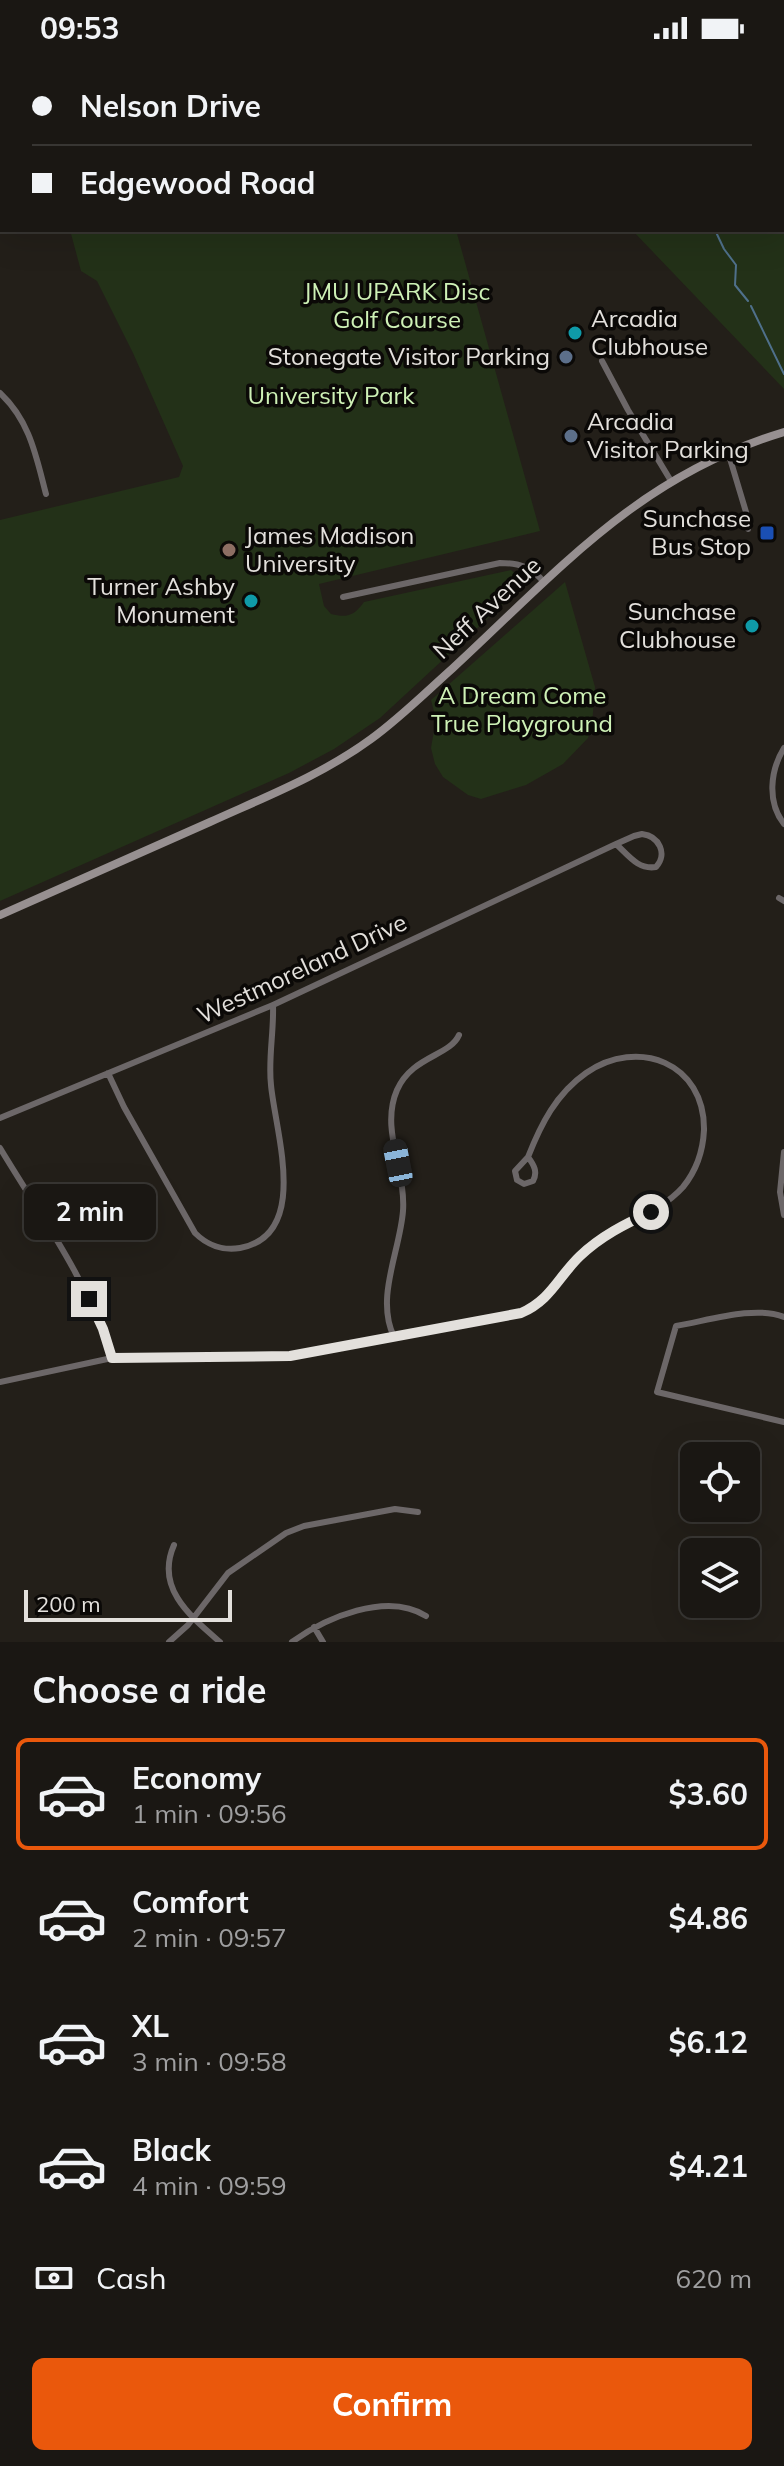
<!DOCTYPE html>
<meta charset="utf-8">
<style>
body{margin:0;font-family:Mulish,sans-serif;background:#23201c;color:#f1f3f6;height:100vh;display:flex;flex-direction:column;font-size:30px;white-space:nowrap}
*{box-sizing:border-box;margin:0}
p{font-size:26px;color:#9f9fa0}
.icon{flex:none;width:44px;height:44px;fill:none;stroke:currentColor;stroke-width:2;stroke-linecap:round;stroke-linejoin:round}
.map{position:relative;height:1586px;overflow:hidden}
.sheet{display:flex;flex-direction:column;background:#1a1713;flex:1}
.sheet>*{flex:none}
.hud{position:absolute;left:0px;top:0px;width:784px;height:176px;box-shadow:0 8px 32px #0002,0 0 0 2px #383633;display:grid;align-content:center;height:176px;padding:0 32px;background:#1a1713}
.fabs{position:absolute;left:680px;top:1386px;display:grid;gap:16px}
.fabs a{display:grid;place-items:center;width:80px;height:80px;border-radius:12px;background:#1a1713;box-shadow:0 8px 32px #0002,0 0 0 2px #383633;font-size:40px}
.scale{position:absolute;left:24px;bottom:20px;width:208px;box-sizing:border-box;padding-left:8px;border:4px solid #e3e0dc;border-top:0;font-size:22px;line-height:28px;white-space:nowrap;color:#e3e0dc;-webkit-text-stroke:6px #0b0907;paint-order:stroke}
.end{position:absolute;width:36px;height:36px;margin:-18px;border:10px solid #e3e0dc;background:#111;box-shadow:0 0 0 4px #111}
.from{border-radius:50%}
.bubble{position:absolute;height:56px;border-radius:12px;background:#1a1713;box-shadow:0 8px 32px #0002,0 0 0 2px #383633;font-size:26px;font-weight:700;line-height:56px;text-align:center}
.car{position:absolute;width:24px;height:48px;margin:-24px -12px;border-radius:10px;box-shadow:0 0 6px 2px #0007;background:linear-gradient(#222 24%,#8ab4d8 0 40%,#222 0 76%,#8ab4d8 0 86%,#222 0)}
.hud b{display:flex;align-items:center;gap:28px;height:76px;font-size:30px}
.hud b+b{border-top:2px solid #383633}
.hud i{width:20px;height:20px;background:#f1f3f6}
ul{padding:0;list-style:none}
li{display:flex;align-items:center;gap:24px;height:112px;margin:0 16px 12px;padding:0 16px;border:4px solid transparent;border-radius:12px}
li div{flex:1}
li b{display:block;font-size:30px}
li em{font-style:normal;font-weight:700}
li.active{border-color:#ea580c}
li>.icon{width:72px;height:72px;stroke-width:1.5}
h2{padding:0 32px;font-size:36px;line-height:96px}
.pay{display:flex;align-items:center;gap:20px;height:88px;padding:0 32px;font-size:30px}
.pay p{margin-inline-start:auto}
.action{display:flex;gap:16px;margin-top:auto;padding:16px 32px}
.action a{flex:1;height:92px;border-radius:12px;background:#ea580c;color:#fff;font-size:32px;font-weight:700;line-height:92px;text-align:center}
.status{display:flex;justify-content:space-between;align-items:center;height:56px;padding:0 40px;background:#1a1713;direction:ltr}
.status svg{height:22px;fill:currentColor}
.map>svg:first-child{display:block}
</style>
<div class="status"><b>09:53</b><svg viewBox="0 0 49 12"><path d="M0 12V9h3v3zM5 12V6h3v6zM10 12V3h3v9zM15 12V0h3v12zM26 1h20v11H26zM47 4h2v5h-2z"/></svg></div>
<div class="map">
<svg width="784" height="1586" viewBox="0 0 784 1586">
<rect width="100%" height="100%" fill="#231f19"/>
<path fill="#233118" d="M130 0H784V333L632 174H782V2H133Z
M70 174H456L540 475 319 528 324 550 331 558C347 562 354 560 364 546L511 514 526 527 380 662 334 693 289 717 0 845V464L179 421 183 410 133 297 97 225 81 215Z
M565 526 595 631 592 669 588 682 563 708 526 729 500 737 481 743 468 739 443 721 435 708 431 692 436 663 431 644Z"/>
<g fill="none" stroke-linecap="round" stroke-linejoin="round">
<path stroke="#4f708b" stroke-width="2" d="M668 2 669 0
M715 174 724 193 736 209 735 229 748 245
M751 250 784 318"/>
<path stroke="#6c6768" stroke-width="6" d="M13 2 20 0
M0 6H2
M0 92 2 94
M602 305 628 354 671 425
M0 337C30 365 36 400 46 438
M728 396 746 456 748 473
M343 541 500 507C520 507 531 511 544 526
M784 692C770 715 767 746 784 768
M642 778C659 780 668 798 656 811 638 814 628 799 616 788L634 780Z
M779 842 784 845
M108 1017 124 1051 195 1177C207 1189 223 1195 240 1192 311 1179 275 1075 271 1029 268 1003 274 976 273 949
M0 1062 273 949 616 788
M0 1092C41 1160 89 1226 112 1302
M784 1096 780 1136 784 1159
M528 1101C534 1109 538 1116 533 1125L524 1128 517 1124 515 1115Z
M784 1261C755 1249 707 1265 676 1270L657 1336 784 1366
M394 1281C375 1242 400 1195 403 1155 406 1114 380 1073 397 1034 412 1000 450 1000 459 979
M0 1326 112 1302 299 1299 521 1257C554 1243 568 1208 595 1186 623 1165 659 1158 683 1131 696 1115 703 1095 704 1074 705 1007 638 981 586 1017 556 1038 541 1068 528 1101
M174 1489C155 1532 190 1560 220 1586
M314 1571 323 1586
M169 1586 188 1569 228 1517 286 1477 304 1470 395 1453 418 1456
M292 1586C325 1562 387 1535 426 1560"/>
<path stroke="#979091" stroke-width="8" d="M0 859C70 828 140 797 210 766 265 741 322 719 371 683 400 662 426 636 453 612 560 513 639 420 784 376"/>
</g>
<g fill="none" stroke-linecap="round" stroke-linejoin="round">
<path stroke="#e3e0dc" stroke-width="10" d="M89 1243 103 1273 112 1302 290 1300 521 1257C551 1244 558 1221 580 1200 601 1180 625 1168 651 1156"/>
</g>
<g fill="#0f9aa8" stroke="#0b0907" stroke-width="3">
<circle cx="575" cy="277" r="8"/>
<circle cx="251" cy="545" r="8"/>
<circle cx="752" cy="570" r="8"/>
</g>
<g fill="#5c6f8a" stroke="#0b0907" stroke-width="3">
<circle cx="566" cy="301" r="8"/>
<circle cx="571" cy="380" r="8"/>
</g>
<rect fill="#1a4fb4" stroke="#0b0907" stroke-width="3" x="759" y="469" width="16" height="16" rx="4"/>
<circle fill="#8d6e63" stroke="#0b0907" stroke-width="3" cx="229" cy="494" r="8"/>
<g text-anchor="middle" stroke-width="7" stroke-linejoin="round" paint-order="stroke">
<g font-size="24" fill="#cef1b6" stroke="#0b0907">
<text x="397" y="244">JMU UPARK Disc<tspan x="397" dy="28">Golf Course</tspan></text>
<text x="331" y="348">University Park</text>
<text x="522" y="648">A Dream Come<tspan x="522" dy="28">True Playground</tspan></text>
</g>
<g font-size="24" fill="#e3e0dc" stroke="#0b0907" text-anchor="end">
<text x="591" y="271" text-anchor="start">Arcadia<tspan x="591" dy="28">Clubhouse</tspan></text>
<text x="550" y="309">Stonegate Visitor Parking</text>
<text x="587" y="374" text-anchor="start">Arcadia<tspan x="587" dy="28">Visitor Parking</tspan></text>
<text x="751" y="471">Sunchase<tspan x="751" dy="28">Bus Stop</tspan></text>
<text x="245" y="488" text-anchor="start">James Madison<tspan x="245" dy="28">University</tspan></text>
<text x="235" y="539">Turner Ashby<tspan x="235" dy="28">Monument</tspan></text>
<text x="736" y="564">Sunchase<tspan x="736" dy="28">Clubhouse</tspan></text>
</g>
<g font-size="24" fill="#e3e0dc" stroke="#0b0907">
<text transform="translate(487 552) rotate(-43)" y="8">Neff Avenue</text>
<text transform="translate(302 913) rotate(-25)" y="8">Westmoreland Drive</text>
</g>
</g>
</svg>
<div class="fabs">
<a><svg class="icon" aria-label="locate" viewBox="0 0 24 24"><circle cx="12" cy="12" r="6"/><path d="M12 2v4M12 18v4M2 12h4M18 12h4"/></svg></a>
<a><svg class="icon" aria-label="layers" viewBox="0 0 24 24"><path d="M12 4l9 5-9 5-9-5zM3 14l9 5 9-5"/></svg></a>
</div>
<div class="scale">200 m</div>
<i class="end from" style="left:651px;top:1156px"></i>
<i class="end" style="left:89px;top:1243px"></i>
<div class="bubble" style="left:24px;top:1128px;width:132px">2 min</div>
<i class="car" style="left:398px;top:1107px;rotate:349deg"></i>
<div class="hud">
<b><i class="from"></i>Nelson Drive</b>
<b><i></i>Edgewood Road</b>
</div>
</div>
<section class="sheet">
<h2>Choose a ride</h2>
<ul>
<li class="active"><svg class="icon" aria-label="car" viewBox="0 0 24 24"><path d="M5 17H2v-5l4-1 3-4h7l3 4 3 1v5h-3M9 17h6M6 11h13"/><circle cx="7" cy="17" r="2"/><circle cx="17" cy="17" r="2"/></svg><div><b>Economy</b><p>1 min · 09:56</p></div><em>$3.60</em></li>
<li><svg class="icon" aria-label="car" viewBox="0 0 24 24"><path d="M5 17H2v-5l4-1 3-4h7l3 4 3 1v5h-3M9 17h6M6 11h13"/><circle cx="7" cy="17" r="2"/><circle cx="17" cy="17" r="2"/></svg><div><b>Comfort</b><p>2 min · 09:57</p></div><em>$4.86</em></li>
<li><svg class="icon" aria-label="car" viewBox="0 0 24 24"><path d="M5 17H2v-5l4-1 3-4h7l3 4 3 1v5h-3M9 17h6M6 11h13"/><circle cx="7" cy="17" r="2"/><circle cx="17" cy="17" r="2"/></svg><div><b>XL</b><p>3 min · 09:58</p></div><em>$6.12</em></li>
<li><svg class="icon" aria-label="car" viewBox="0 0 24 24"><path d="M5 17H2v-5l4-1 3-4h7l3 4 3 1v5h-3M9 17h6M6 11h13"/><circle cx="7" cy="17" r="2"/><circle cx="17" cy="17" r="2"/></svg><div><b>Black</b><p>4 min · 09:59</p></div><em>$4.21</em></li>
</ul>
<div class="pay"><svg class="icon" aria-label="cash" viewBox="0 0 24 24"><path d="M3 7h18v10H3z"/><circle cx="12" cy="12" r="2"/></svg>Cash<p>620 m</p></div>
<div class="action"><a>Confirm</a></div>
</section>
